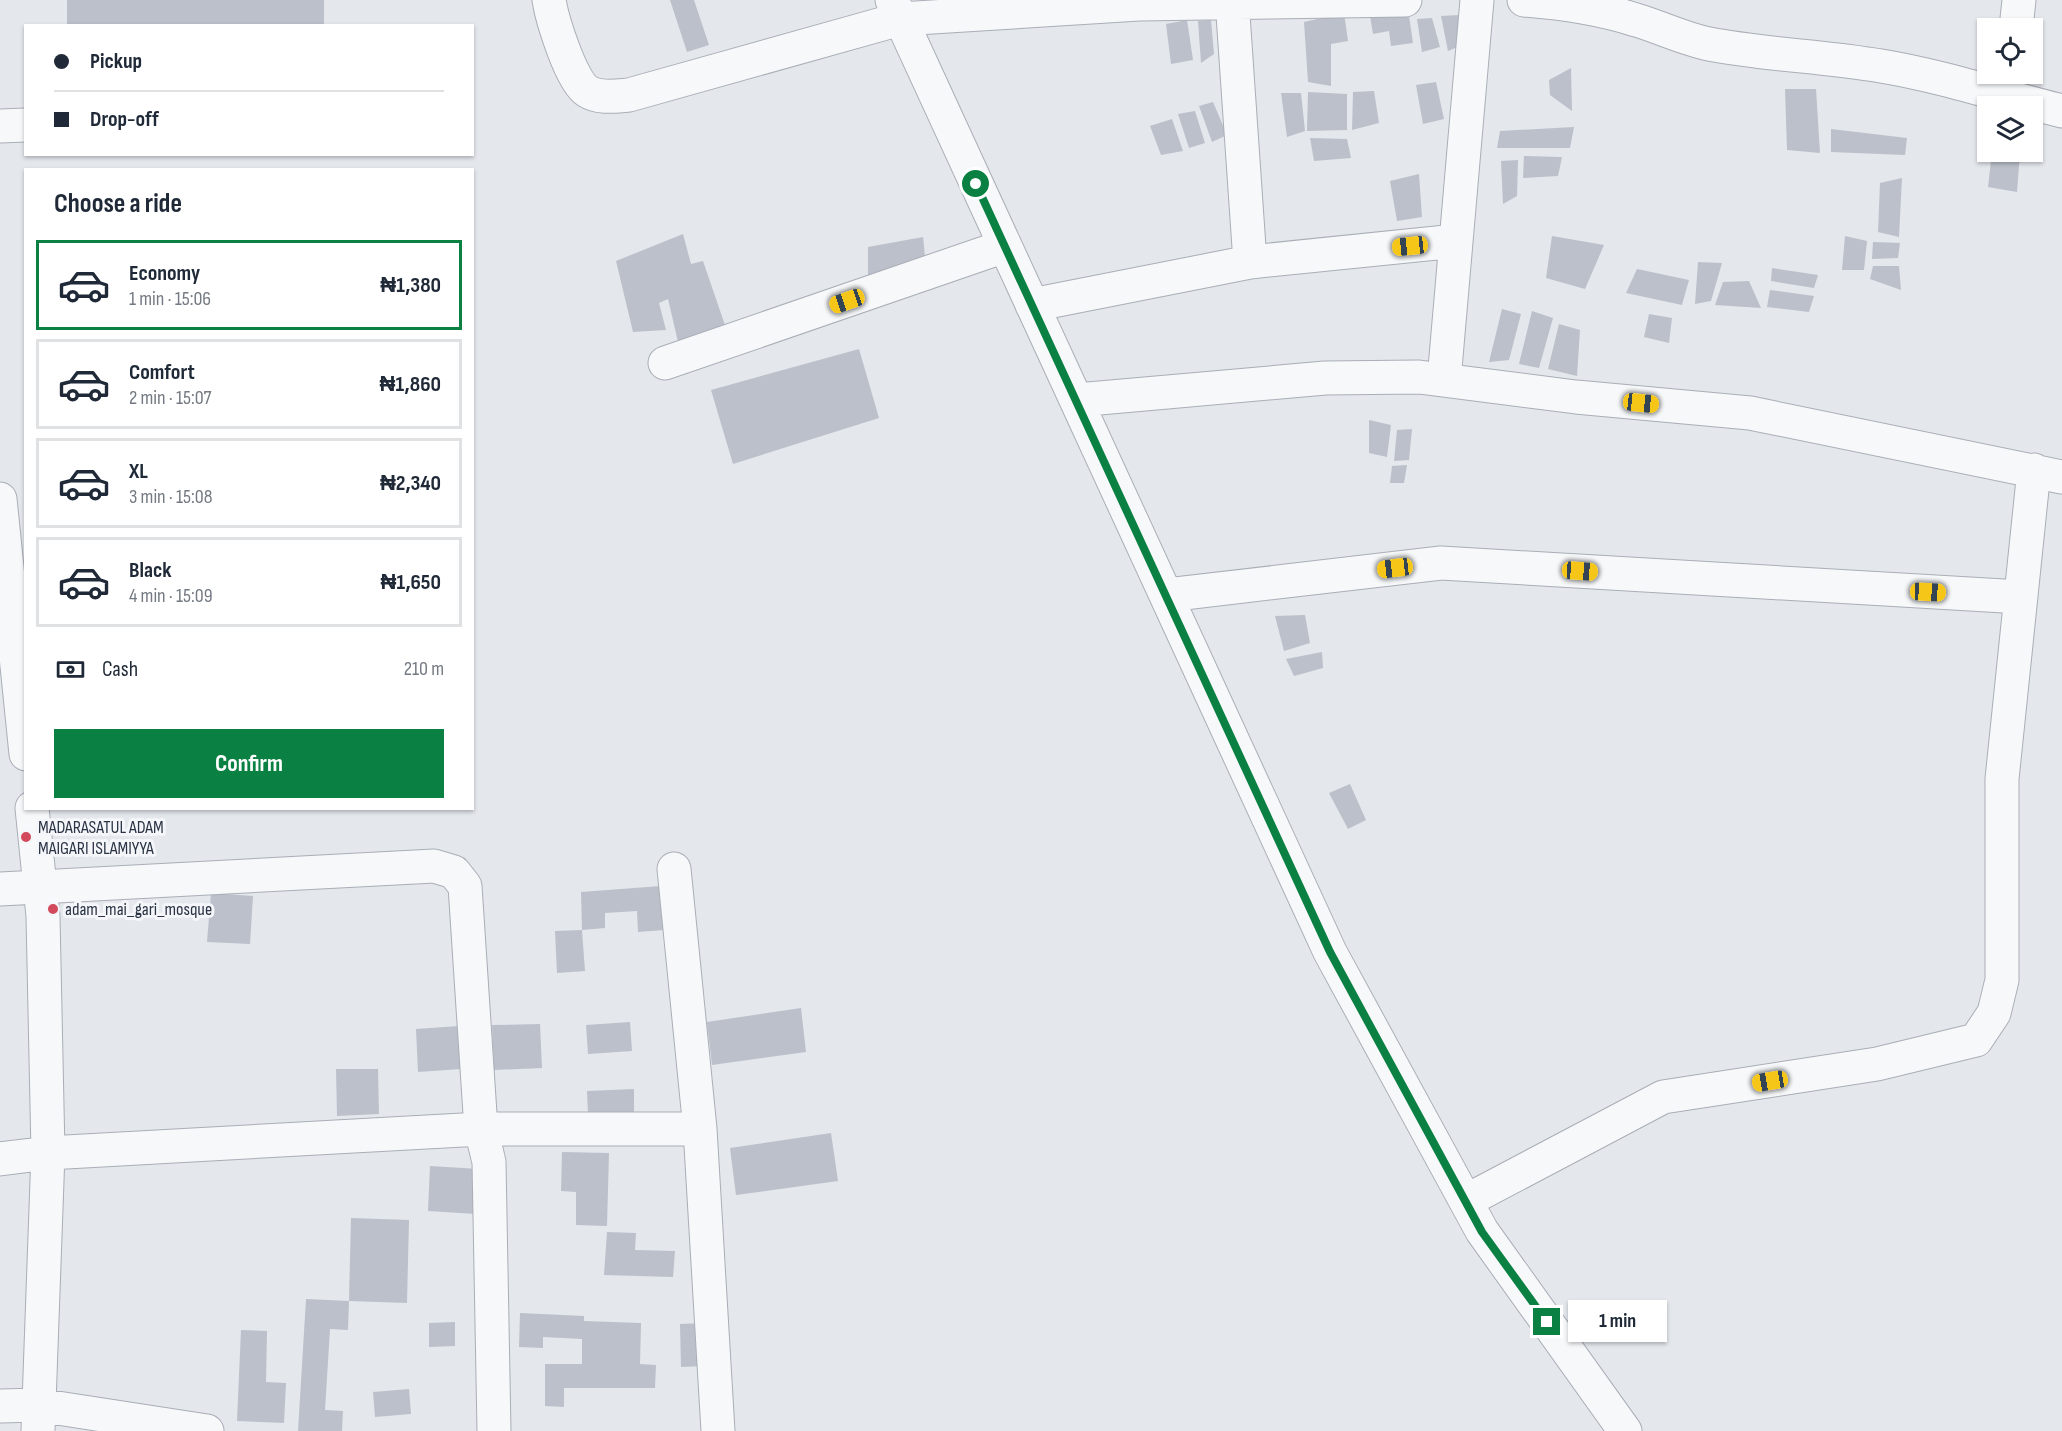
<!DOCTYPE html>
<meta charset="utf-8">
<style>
body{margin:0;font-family:"Sofia Sans Condensed",sans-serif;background:#f6f6f7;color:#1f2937;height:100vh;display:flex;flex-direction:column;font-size:22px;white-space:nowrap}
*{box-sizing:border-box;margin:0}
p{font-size:20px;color:#747a83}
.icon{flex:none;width:33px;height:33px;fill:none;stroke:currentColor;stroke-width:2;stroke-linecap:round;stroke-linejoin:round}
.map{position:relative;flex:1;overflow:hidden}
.sheet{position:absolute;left:24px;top:168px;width:450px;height:642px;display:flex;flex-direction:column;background:#fff;border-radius:0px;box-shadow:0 2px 4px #0004}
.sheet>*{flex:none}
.banner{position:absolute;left:24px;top:24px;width:450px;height:132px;border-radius:0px;box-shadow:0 2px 4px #0004;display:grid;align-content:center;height:132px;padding:0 30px;background:#fff}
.buttons{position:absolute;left:1977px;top:18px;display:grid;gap:12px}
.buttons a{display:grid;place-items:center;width:66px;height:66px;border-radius:0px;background:#fff;box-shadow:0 2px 4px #0004;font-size:30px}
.end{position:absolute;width:27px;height:27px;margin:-14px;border:8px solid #0b8043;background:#fff;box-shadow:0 0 0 3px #fff}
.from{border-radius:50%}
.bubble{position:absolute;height:42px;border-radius:0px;background:#fff;box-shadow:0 2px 4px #0004;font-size:20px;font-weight:700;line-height:42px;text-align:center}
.car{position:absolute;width:18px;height:36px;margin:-18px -9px;border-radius:8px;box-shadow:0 0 4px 2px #0007;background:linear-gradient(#f5c518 24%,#345 0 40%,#f5c518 0 76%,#345 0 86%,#f5c518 0)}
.banner b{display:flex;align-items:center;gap:21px;height:57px;font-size:22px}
.banner b+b{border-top:2px solid #e0e1e3}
.banner i{width:15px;height:15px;background:#1f2937}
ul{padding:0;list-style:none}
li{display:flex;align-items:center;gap:18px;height:90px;margin:0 12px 9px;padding:0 18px;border:3px solid #e0e1e3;border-radius:0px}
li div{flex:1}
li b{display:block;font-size:22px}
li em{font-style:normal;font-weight:700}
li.on{border-color:#0b8043}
li>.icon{width:54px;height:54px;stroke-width:1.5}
h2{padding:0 30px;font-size:27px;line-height:72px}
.pay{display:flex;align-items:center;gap:15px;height:66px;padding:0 30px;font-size:22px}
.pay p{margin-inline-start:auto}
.button{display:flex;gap:12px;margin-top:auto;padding:12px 30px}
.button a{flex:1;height:69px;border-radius:0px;background:#0b8043;color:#fff;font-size:24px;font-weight:700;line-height:69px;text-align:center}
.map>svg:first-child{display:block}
</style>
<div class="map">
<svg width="2062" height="1431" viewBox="0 0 2062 1431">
<rect width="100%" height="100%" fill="#e4e7ec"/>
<path fill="#bbc0ca" d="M67 0H324V26H67Z
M670 0H694L709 45 687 52Z
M1408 9 1413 43 1391 46 1389 31 1373 34 1370 16Z
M1344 13 1348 41 1331 44V86L1308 82 1304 22Z
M1459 15 1460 46 1448 51 1441 16Z
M1432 18 1440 47 1422 52 1417 19Z
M1187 20 1193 60 1171 64 1166 24Z
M1211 20 1214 54 1201 63 1198 21Z
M1571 68 1572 111 1550 95 1549 80Z
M1436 82 1444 119 1423 124 1416 85Z
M1785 89H1816L1820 153 1787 150Z
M1374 91 1379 123 1352 130 1353 92Z
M1308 92 1347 94V130L1307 131Z
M1281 93H1301L1305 131 1287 137Z
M1213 102 1227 135 1212 142 1199 106Z
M1195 111 1205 143 1189 148 1178 114Z
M1172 119 1183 151 1161 155 1150 126Z
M1574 127 1570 148H1497L1500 131Z
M1831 129 1907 138 1905 155 1831 152Z
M1310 138 1347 139 1351 158 1314 161Z
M1992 152H2020L2017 192 1988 187Z
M1524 156 1562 157 1558 176 1523 178Z
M1518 160 1517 196 1503 204 1501 161Z
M1419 174 1422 217 1397 221 1390 181Z
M1902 178 1899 237 1878 232 1880 183Z
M683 234 691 264 703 261 727 331 679 346 668 299 659 303 666 330 633 332 616 261Z
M1552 236 1604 245 1585 289 1546 278Z
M1845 236 1867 241 1864 270H1842Z
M923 237 926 266 868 277V247Z
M1873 242 1900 243 1898 258 1872 259Z
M1698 262 1722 263 1711 301 1695 304Z
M1873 266H1899L1901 290 1870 279Z
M1772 268 1818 275 1814 288 1771 281Z
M1637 269 1689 280 1682 305 1626 293Z
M1749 281 1761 308 1715 305 1723 282Z
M1770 290 1814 296 1809 312 1767 307Z
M1502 309 1521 314 1509 360 1489 362Z
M1532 311 1553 318 1539 368 1519 364Z
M1649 314 1672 318 1669 343 1644 337Z
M1559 324 1580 330 1577 376 1548 369Z
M859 349 879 418 733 464 711 390Z
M1369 420 1391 425 1387 457 1369 453Z
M1412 429 1409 460 1394 461 1397 430Z
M1407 465 1404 483H1390L1392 466Z
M1305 615 1310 643 1284 651 1275 616Z
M1322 652 1323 668 1294 676 1286 659Z
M1350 784 1366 820 1348 829 1329 793Z
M661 886 664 930 638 932 637 911 605 913V928L582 930 581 892Z
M211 893 253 896 250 944 207 942Z
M582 930 585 971 557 973 555 931Z
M801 1008 806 1052 712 1065 707 1022Z
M630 1022 632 1051 588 1054 586 1025Z
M540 1024 542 1068 494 1070 492 1025Z
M459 1026 461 1069 418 1072 416 1029Z
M336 1069H378L379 1114 337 1116Z
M634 1089V1112L588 1114 587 1091Z
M831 1133 838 1181 736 1195 730 1148Z
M562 1152 609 1153 607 1226 576 1225V1192L561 1191Z
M430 1166 479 1169 476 1214 428 1211Z
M351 1218 409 1220 407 1303 349 1301Z
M607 1232 636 1233 635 1250 675 1251 673 1277 604 1275Z
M306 1299 349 1301 348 1330 330 1329 325 1410 343 1411 342 1431H298Z
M520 1313 584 1316V1321L641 1323 640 1364 656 1365 655 1388H564V1407L545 1406V1364H582V1339L543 1337V1348L519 1347Z
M455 1322V1346L429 1347V1323Z
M703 1323 704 1366 681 1367 680 1324Z
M241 1330 267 1331 266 1382 286 1383 284 1423 237 1421Z
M409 1389 411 1414 375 1417 373 1392Z"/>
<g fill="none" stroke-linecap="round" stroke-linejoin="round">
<defs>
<path id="minor" d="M549 0C552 19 571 81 587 91 599 99 616 96 629 95L900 19 1139 4 1405 0
M892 0 1330 952 1482 1231 1625 1431
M1232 0 1250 262
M1524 0C1562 3 1599 8 1636 20 1660 27 1684 39 1709 44 1766 55 1824 56 1881 66 1942 76 2001 96 2062 111
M2016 28 2019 0
M0 126 26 125
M1032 305 1250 262 1456 241
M665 363 1005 246
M1444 380 1477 0
M1077 400 1325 378 1419 377 1576 397 1750 413 2062 477
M0 499 26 754
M1167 595 1441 563 2021 597
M32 808 43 916 48 1153 38 1431
M674 869 700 1129 718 1431
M0 889 434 866 454 872 465 886 481 1129 489 1162 494 1431
M0 1159 48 1153 481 1129H700
M1466 1201 1663 1097 1877 1064 1976 1040 1994 1013 2002 980V779L2034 470
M0 1406 38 1405 207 1431"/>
</defs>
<use href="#minor" stroke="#a9aeb7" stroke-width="35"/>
<use href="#minor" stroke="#f7f8fa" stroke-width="33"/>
</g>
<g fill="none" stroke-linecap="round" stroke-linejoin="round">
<path stroke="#0b8043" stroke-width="8" d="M976 184 1330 952 1482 1232 1547 1322"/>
</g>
<g fill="#d1495b" stroke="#f4f6f9" stroke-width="2">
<circle cx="26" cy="837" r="6"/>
<circle cx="53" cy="909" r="6"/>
</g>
<g text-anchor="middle" stroke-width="6" stroke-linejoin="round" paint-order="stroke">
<g font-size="18" fill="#2b3445" stroke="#f4f6f9" text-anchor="start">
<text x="38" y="833">MADARASATUL ADAM<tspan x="38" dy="21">MAIGARI ISLAMIYYA</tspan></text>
<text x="65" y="915">adam_mai_gari_mosque</text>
</g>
</g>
</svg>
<div class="buttons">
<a><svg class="icon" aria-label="locate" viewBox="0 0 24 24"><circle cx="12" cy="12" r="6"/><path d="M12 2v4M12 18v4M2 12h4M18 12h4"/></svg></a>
<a><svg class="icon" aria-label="layers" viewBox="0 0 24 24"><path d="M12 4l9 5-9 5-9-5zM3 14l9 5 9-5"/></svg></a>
</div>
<i class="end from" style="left:976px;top:184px"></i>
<i class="end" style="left:1547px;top:1322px"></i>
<div class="bubble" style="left:1568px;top:1300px;width:99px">1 min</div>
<i class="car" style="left:1410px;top:246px;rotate:264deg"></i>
<i class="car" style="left:847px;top:301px;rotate:251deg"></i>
<i class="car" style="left:1641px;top:403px;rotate:96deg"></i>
<i class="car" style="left:1395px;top:568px;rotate:263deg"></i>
<i class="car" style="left:1580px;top:571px;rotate:94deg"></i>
<i class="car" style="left:1928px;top:592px;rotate:93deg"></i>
<i class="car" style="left:1770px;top:1081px;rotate:261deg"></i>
<div class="banner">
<b><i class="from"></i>Pickup</b>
<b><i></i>Drop-off</b>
</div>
<section class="sheet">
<h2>Choose a ride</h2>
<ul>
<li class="on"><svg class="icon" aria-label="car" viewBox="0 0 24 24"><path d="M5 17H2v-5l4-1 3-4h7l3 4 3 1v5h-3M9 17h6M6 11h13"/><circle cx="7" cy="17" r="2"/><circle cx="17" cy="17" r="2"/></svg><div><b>Economy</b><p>1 min · 15:06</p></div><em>₦1,380</em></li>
<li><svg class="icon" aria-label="car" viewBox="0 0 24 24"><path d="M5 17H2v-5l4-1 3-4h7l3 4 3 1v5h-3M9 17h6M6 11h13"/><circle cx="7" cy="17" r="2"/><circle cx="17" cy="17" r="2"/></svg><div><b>Comfort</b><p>2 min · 15:07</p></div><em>₦1,860</em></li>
<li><svg class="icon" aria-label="car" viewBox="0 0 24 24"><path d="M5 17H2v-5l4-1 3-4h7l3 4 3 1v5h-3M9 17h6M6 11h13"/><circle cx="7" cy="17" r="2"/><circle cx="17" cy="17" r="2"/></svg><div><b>XL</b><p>3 min · 15:08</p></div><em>₦2,340</em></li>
<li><svg class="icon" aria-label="car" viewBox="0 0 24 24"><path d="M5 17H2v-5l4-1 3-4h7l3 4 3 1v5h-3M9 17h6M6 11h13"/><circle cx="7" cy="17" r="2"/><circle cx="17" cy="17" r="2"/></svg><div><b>Black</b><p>4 min · 15:09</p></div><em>₦1,650</em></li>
</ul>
<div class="pay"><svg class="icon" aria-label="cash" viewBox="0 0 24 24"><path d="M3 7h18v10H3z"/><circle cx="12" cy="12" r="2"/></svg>Cash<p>210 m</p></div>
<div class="button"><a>Confirm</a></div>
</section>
</div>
